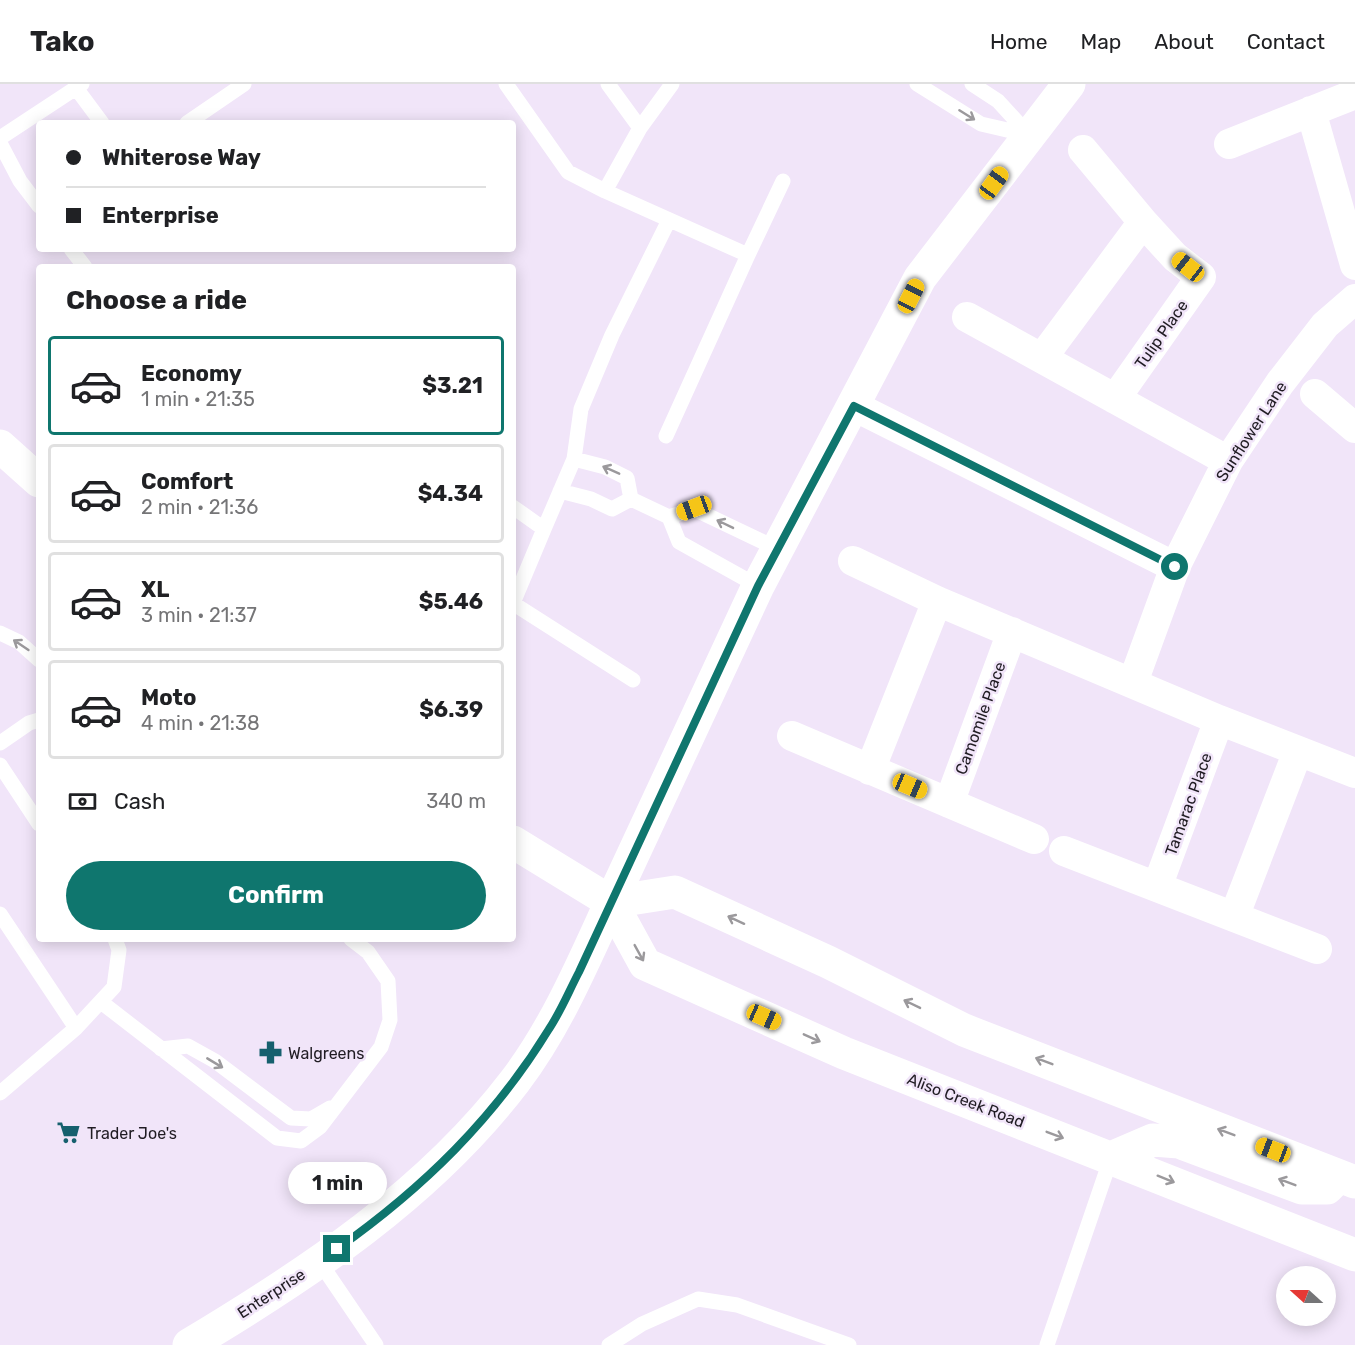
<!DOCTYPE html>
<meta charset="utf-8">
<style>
body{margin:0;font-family:Rubik,sans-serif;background:#f2f2f2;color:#202124;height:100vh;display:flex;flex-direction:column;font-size:22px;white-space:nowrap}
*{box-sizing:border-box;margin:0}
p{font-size:20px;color:#757577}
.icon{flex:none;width:33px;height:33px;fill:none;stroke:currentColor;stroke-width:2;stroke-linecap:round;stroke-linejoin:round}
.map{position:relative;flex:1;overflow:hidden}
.details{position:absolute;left:36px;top:180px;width:480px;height:678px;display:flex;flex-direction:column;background:#fff;border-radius:6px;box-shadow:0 3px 15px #0003}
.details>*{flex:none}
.top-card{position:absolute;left:36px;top:36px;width:480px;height:132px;border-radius:6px;box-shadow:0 3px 15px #0003;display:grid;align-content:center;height:132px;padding:0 30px;background:#fff}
.needle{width:39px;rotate:291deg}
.tools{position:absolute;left:1276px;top:1182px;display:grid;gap:12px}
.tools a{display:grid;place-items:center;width:60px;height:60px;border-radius:50%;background:#fff;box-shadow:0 3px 15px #0003;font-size:30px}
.end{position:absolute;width:27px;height:27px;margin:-14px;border:8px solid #0f766e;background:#fff;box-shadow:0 0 0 3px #fff}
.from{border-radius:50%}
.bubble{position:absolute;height:42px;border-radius:21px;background:#fff;box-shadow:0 3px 15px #0003;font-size:20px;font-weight:700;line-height:42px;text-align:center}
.car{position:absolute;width:18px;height:36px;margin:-18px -9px;border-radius:8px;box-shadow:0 0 4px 2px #0007;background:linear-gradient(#f5c518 24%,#345 0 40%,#f5c518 0 76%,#345 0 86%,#f5c518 0)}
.top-card b{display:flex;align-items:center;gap:21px;height:57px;font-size:22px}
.top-card b+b{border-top:2px solid #e0e0e0}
.top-card i{width:15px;height:15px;background:#202124}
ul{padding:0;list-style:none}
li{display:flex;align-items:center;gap:18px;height:99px;margin:0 12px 9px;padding:0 18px;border:3px solid #e0e0e0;border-radius:6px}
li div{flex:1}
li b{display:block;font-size:22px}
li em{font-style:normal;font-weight:700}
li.on{border-color:#0f766e}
li>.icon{width:54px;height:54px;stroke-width:1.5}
h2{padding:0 30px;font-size:27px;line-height:72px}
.pay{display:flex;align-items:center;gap:15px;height:66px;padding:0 30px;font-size:22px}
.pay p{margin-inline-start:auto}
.action{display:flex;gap:12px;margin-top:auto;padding:12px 30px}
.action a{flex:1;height:69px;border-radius:36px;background:#0f766e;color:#fff;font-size:24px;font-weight:700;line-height:69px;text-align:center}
header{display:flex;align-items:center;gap:36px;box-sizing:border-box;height:84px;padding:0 30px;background:#fff;border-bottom:2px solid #e0e0e0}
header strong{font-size:28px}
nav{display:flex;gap:33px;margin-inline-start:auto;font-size:21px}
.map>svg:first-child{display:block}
</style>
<header>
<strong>Tako</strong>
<nav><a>Home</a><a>Map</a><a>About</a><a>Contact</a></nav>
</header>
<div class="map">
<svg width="1355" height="1261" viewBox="0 0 1355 1261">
<rect width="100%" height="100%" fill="#f1e5f9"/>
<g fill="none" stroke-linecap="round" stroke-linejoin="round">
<path stroke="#fff" stroke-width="15" d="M506 0 568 88 605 107 748 171 783 97
M917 0 981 40 1029 51
M972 0 998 17 1029 51
M76 4 102 39
M187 39 244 0
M640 44 672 0
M0 54 82 0
M0 59 20 97 39 122
M605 107 640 44 608 0
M71 165 85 183
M666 352 748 171
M574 375 605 383 627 394 631 415
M560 407 591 415 612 425 631 415
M631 415 669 433 679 458 758 502
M513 423 544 445 574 375 581 325 612 251 669 136
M669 433 694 425 778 465
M513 519 544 445
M514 520 633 596
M0 549 19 558 39 576
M0 659 29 639 39 636
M0 681 39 740
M0 830 76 944 0 1009
M101 918 277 1054 301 1057 320 1043 381 963 390 936 388 897 368 868 351 855
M76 944 114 903 119 866 115 855
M161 965 188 962 215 977 291 1034 311 1035 330 1024
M319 1177 376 1261
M609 1261 642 1240 698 1215 737 1221 849 1261
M1047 1261 1111 1074"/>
<path stroke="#fff" stroke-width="30" d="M1311 27 1355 181
M1229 60 1355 10
M1083 66 1143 138
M967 233 1228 377
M1042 274 1143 138 1175 173 1201 193 1115 315
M1315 310 1355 344
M854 322 1175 483
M853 477 937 517 1219 636 1355 689
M1133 598 1175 483 1228 377 1280 299 1325 241 1355 215
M792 652 1034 755
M870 686 937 517
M949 719 1012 548
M1064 767 1317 865
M1157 803 1219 636
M1234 833 1298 667"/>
<path stroke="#fff" stroke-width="33" d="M611 818 758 502 920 194 1069 0"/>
<path stroke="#fff" stroke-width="33" d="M189 1261C309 1189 429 1110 515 997 556 943 583 879 611 818"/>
<path stroke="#fff" stroke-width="33" d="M0 362 39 397
M513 758 611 818 645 880 844 969 1355 1171
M611 818 675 808 828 878 964 946 1355 1098
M1111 1074 1153 1056 1179 1058 1302 1104H1327L1339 1092"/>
</g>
<defs><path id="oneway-shaft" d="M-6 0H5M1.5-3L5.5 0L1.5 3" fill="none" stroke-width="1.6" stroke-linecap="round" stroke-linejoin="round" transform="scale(1.5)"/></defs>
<g stroke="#9b999c">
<use href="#oneway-shaft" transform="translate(967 31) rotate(32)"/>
<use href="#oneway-shaft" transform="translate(611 386) rotate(-156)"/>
<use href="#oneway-shaft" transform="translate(725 440) rotate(-154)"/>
<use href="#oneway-shaft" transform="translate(21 561) rotate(-146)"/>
<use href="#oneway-shaft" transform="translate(736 836) rotate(-155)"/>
<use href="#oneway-shaft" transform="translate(639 869) rotate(61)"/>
<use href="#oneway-shaft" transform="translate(912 920) rotate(-154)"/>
<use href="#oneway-shaft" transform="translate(812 954) rotate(24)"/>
<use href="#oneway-shaft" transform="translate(1044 977) rotate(-159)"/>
<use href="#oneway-shaft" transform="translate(215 979) rotate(31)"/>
<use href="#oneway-shaft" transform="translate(1226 1048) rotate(-159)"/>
<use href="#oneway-shaft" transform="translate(1055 1051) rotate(21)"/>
<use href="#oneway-shaft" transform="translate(1166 1095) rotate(22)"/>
<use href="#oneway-shaft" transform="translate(1287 1098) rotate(-159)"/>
</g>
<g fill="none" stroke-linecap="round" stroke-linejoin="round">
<path stroke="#0f766e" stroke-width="8" d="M337 1165C423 1104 494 1035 549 945 561 927 569 907 579 888L758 502 854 322 1175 483"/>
</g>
<defs>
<symbol id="pharmacy-bare" viewBox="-9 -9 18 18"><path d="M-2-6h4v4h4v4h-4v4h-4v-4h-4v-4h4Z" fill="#16606e" stroke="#f1e5f9" stroke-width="2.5" paint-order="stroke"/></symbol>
<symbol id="supermarket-bare" viewBox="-9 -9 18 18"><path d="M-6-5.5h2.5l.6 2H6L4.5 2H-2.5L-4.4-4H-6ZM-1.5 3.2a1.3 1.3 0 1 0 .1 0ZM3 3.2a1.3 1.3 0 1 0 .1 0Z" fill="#16606e" stroke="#f1e5f9" stroke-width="2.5" paint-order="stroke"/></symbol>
</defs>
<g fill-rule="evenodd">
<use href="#pharmacy-bare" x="254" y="952" width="33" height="33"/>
<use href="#supermarket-bare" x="52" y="1032" width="33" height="33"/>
</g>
<g text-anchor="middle" stroke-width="5" stroke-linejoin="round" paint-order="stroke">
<g font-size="16" fill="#201c23" stroke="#f1e5f9">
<text transform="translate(1161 250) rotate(-55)" y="6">Tulip Place</text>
<text transform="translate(1251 347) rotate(-57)" y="6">Sunflower Lane</text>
<text transform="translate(980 634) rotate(-70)" y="6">Camomile Place</text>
<text transform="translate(1188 720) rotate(-70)" y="6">Tamarac Place</text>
<text transform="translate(966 1016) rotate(21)" y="6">Aliso Creek Road</text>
<text transform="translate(271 1209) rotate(-33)" y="6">Enterprise</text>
</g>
<g font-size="16" fill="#201c23" stroke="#f1e5f9" text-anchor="start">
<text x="288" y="975">Walgreens</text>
<text x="87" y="1055">Trader Joe's</text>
</g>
</g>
</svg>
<div class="tools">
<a><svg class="needle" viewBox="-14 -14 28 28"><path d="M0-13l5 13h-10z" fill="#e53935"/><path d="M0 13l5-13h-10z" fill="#757577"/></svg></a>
</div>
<i class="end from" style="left:1175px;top:483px"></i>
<i class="end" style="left:337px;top:1165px"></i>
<div class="bubble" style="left:288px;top:1078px;width:99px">1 min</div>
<i class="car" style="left:994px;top:99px;rotate:36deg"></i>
<i class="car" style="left:1188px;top:183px;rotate:308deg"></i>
<i class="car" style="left:911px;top:212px;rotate:27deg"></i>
<i class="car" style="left:694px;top:424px;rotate:250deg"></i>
<i class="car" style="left:910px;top:702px;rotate:113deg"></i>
<i class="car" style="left:764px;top:933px;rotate:114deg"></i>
<i class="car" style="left:1273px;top:1066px;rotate:291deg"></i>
<div class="top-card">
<b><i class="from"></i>Whiterose Way</b>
<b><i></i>Enterprise</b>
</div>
<section class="details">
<h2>Choose a ride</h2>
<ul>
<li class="on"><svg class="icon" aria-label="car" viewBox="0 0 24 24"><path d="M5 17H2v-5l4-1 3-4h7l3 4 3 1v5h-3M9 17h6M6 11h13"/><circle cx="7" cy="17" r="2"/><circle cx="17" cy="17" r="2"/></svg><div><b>Economy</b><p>1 min · 21:35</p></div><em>$3.21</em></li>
<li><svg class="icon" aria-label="car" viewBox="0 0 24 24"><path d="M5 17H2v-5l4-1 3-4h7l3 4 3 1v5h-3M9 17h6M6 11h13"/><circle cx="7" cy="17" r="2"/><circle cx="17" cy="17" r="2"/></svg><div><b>Comfort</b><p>2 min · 21:36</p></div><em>$4.34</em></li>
<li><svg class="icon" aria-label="car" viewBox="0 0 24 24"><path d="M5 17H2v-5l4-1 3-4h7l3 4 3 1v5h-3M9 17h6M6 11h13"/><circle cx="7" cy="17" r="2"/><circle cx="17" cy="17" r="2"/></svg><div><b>XL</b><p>3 min · 21:37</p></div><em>$5.46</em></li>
<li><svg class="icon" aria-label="car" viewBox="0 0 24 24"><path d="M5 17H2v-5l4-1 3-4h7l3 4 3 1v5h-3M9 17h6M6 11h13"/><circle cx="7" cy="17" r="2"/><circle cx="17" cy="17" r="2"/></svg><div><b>Moto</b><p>4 min · 21:38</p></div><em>$6.39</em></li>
</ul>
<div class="pay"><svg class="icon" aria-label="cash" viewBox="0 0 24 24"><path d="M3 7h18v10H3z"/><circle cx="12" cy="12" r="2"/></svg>Cash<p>340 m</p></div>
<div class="action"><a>Confirm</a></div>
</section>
</div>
